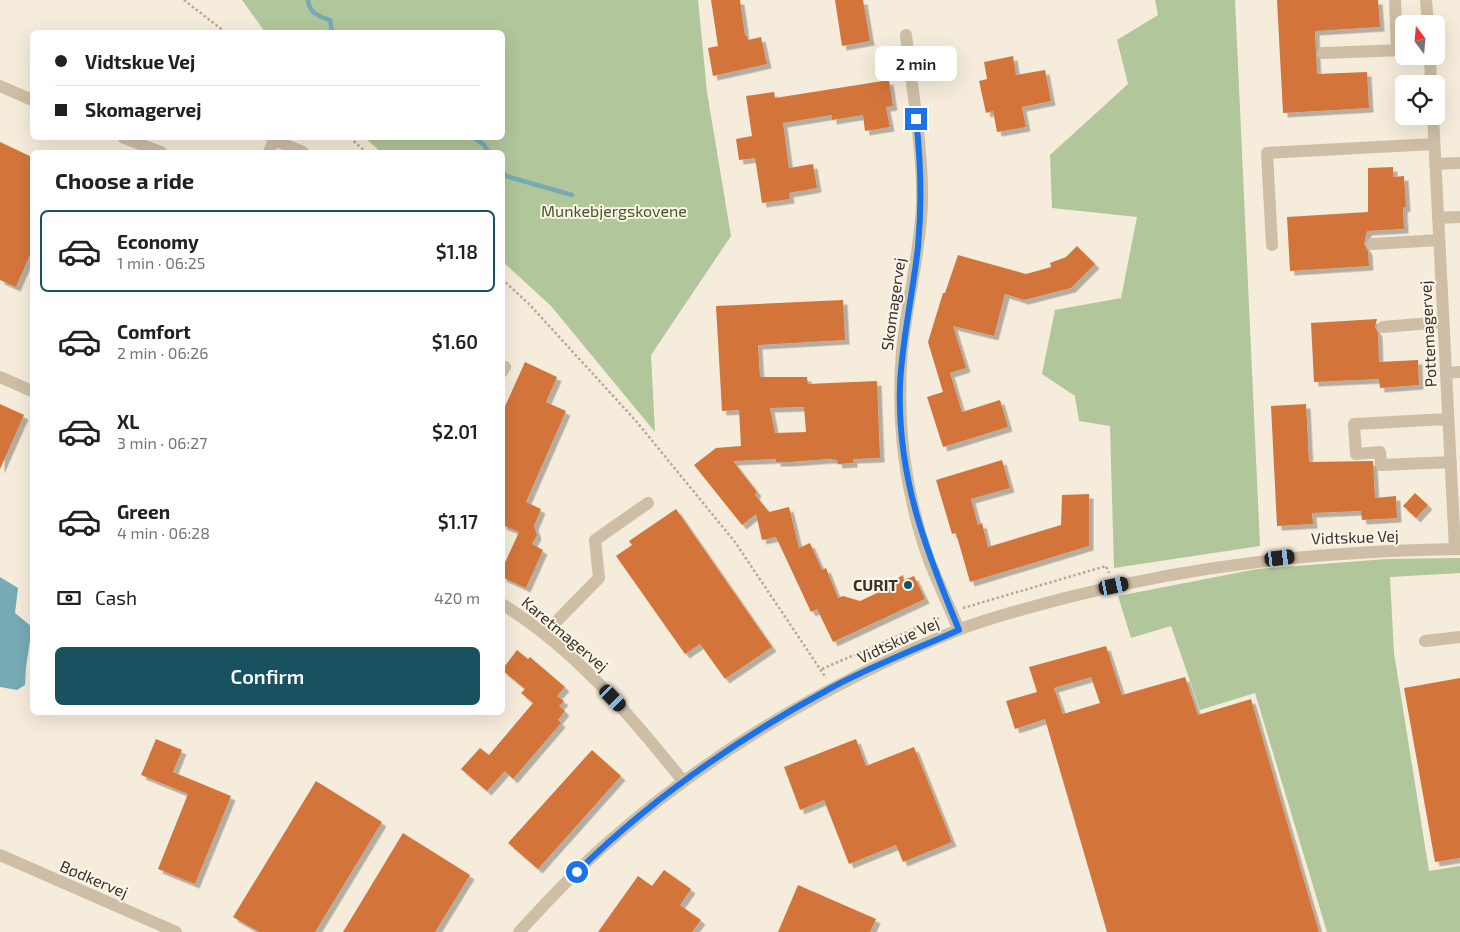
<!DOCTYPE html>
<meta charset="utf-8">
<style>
body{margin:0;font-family:"Exo 2",sans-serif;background:#f6f6f6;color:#202124;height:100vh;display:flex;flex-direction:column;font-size:19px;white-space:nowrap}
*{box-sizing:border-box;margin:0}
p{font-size:16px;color:#757577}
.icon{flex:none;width:28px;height:28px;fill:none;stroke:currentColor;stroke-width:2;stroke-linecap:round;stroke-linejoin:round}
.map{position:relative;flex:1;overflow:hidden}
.panel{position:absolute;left:30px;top:150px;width:475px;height:565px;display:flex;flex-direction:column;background:#fff;border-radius:8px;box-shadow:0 5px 20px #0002}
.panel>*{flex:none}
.banner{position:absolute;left:30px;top:30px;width:475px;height:110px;border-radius:8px;box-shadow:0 5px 20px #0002;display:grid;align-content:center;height:110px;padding:0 25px;background:#fff}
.needle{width:32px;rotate:344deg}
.fabs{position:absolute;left:1395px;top:15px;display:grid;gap:10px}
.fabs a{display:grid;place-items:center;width:50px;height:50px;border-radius:8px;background:#fff;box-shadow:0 5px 20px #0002;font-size:25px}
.end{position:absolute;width:22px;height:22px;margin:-11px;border:6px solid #1a73e8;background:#fff;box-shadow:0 0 0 2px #fff}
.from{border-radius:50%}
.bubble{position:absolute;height:35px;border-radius:8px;background:#fff;box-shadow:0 5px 20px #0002;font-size:16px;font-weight:600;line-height:35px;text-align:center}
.car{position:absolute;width:15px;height:30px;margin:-15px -8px;border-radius:6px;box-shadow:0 0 4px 1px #0007;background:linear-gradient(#222 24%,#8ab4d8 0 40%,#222 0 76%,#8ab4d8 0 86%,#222 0)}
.banner b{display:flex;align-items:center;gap:18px;height:48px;font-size:19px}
.banner b+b{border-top:1px solid #e0e0e0}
.banner i{width:12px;height:12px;background:#202124}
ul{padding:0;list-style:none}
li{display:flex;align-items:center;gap:15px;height:82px;margin:0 10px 8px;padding:0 15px;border:2px solid transparent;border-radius:8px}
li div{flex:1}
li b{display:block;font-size:19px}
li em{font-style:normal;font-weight:600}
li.selected{border-color:#185160}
li>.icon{width:45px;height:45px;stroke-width:1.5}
h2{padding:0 25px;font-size:22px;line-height:60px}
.pay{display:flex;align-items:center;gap:12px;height:55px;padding:0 25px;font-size:19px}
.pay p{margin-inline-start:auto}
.action{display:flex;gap:10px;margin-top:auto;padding:10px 25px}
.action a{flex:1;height:58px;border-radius:8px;background:#185160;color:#fff;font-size:20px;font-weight:600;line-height:58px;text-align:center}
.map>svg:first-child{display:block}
</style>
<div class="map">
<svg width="1460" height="932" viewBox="0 0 1460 932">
<defs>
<filter id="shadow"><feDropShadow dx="4.5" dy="4.5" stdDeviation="0" flood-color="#0004"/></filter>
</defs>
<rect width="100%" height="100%" fill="#f5ecdb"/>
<path fill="#b1c69a" d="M242 0H698L707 92 731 236 651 355 655 432 551 306 503 262 502 152H381L365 138H502V32H265Z
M1155 0H1235L1260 546 1114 568 1110 426 1079 421 1075 396 1042 374 1055 310 1121 298 1137 217 1052 208 1050 155 1128 84 1117 40 1158 15Z
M1460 558V573L1390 577 1394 653 1429 871 1460 866V932H1327L1255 693 1200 710 1171 626 1131 638 1118 596 1257 569 1387 559Z"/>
<path fill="#77aab5" d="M0 577 18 588 15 613 32 627 26 667 25 685 17 690 0 687Z"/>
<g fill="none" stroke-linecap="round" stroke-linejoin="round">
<path stroke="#77aab5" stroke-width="4.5" d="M308 0C309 13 320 17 330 20L332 32
M474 138 483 144 489 152
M502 171 506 176 572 195"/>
</g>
<path fill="#d3753b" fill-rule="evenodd" filter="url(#shadow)" d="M711 0H740L745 36H747L748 40 761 37 767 64 713 76 708 48 718 46Z
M835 0H863L870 41 842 46Z
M1277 0H1378L1380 27 1315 31 1317 74 1367 72 1369 108 1283 113Z
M1013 56 1016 75 1045 70 1051 101 1022 107 1026 127 997 132 993 111 986 113 979 81 987 79 984 62Z
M889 80 893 106 886 107 890 127 865 131 863 115 832 120V115L783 123 789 168 813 164 817 188 789 193 790 199 762 203 755 158 739 160 736 139 752 136 746 96 774 92 775 98Z
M0 142 32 157V250L16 287 0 280Z
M1393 167V177L1404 176 1406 207 1403 208 1404 229 1367 231 1364 244 1368 251 1369 266 1290 271 1287 217 1368 212V168Z
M1077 246 1095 264 1071 288 1024 300 1005 294 994 336 953 326 966 368 950 373 962 412 1000 400 1008 427 943 447 927 397 943 392 928 342 943 293H945L958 255 1026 274 1051 267 1050 263 1066 257Z
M843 300 845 340 758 345 760 377H807L808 384 877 381 880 458 853 459V463L838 464 837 460 829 459 789 462H776V459L733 461 757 492 755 495 769 512 789 507 799 548 810 543 822 570 826 568 838 598 843 596 860 601 894 585 893 581 903 575 904 580 914 576 925 599 833 642 817 609 811 612 776 537 762 540 756 514 742 525 694 465 716 448 741 446 739 410 722 411 716 306ZM804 407 806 432 775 433 770 408Z
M1377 319 1375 327 1378 333 1379 362 1418 360 1419 385 1380 388 1379 379 1314 382 1311 323Z
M525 362 557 377 546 402 566 411 526 502 541 509 534 526 537 535 532 544 543 550 526 588 502 577V569L519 532 502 525V413Z
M0 404 24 415 0 469Z
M1306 404 1309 462 1373 461 1375 498 1396 496 1397 518 1362 520 1361 511 1312 513 1313 524 1277 526 1271 406Z
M1002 460 1010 488 971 499 978 525 982 523 988 547 1061 525 1062 495 1089 494V546L970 582 956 533 952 534 936 480Z
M1415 493 1428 505 1416 518 1403 506Z
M676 509 772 647 725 679 700 644 685 654 616 556 632 545 629 541Z
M1106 646 1122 695 1185 677 1198 715 1251 699 1319 932H1107L1045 719 1015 729 1006 701 1037 692 1029 667ZM1091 677 1100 703 1063 714 1054 688Z
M517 650 528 659 530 657 565 687 557 696 564 701 559 706 565 711 558 720 561 723 513 779 505 771 487 791 461 769 480 748 489 755 533 703 521 693 525 689 502 670Z
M1460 678V858L1435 862 1404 688Z
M156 739 182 750 173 772 231 796 195 884 158 869 188 794 141 775Z
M856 739 866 766 914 747 952 842 903 862 896 845 849 864 824 800 800 810 784 767Z
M592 750 621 776 538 869 508 843Z
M316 781 382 822 315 932H259L233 917Z
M403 833 470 875 435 932H343Z
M664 870 691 889 680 905 701 920 692 932H598L638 876 652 886Z
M798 885 876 919 870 932H778Z"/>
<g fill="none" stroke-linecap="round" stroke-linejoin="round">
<path stroke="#baa890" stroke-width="2.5" stroke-dasharray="2.5 2.5" stroke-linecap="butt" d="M184 0 225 32
M350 138 366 152
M502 279 530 305 636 421 735 542 826 678
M963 608 1106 566 1109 573
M822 669 939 618"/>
<path stroke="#cebea6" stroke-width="12" d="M1395 0 1397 50
M1426 0 1428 24
M906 35C912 91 923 147 922 204 920 254 907 302 902 351 896 421 905 494 929 560 938 583 949 606 959 630
M1323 53 1404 50
M1430 56 1431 84
M0 86 32 100
M1433 116 1455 549
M124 138 161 152
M269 152 274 140 303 152
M1435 164 1460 163
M1438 218 1460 217
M1372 244 1439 240
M1272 245 1267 153 1434 144
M1383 327 1443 322
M502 372 505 367
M1446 373 1460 372
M0 377 32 391
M1448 419 1354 424 1356 454 1380 452 1381 465 1451 462
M502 604C575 649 630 715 683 781
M544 634 599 578 595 540 648 503
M1425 641 1460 637
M0 855 176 932
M519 932C546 903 574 872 604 846 707 754 830 682 958 630 993 616 1032 607 1069 597 1199 564 1326 551 1460 549"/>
</g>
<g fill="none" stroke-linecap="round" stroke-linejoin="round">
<path stroke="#1a73e8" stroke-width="6" d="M577 872C651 799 739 738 831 688 872 666 916 649 959 630 925 548 897 476 900 385 902 339 913 293 918 247 922 204 921 162 916 119"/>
</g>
<circle fill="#185160" stroke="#fcf5e9" stroke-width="2" cx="908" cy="585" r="5"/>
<g text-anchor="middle" stroke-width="4" stroke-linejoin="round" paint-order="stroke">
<g font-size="16" fill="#415b28" stroke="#fcf5e9">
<text x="614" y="217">Munkebjergskovene</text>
</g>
<g font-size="16" fill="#3a3028" stroke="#fcf5e9">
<text transform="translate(893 304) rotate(-82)" y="6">Skomagervej</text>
<text transform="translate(1428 334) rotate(-93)" y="6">Pottemagervej</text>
<text transform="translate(1355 537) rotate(-2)" y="6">Vidtskue Vej</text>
<text transform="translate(565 634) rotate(40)" y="6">Karetmagervej</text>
<text transform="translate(898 640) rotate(-25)" y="6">Vidtskue Vej</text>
<text transform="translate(94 879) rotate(23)" y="6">Bødkervej</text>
</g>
<g font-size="16" font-weight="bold" fill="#3a3028" stroke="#fcf5e9" text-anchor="end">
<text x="898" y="591">CURIT</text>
</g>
</g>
</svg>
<div class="fabs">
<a><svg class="needle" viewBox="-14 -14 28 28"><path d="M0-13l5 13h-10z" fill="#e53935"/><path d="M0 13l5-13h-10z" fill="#757577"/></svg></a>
<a><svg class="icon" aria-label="locate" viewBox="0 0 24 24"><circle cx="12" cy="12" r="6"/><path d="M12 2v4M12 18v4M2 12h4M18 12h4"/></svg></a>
</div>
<i class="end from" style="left:577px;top:872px"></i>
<i class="end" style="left:916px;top:119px"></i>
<div class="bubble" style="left:875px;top:46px;width:82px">2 min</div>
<i class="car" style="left:1280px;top:558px;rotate:83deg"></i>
<i class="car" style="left:1114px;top:586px;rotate:78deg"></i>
<i class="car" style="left:613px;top:698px;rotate:136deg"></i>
<div class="banner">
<b><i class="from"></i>Vidtskue Vej</b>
<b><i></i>Skomagervej</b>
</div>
<section class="panel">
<h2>Choose a ride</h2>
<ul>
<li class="selected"><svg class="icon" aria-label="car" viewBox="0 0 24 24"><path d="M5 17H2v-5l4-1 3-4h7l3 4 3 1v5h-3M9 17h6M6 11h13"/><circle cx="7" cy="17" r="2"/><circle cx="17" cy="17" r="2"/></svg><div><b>Economy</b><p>1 min · 06:25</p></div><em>$1.18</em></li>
<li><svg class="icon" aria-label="car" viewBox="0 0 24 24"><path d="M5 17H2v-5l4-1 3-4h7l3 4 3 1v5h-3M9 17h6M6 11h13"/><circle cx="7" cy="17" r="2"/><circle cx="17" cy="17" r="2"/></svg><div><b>Comfort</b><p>2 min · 06:26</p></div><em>$1.60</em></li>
<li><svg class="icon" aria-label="car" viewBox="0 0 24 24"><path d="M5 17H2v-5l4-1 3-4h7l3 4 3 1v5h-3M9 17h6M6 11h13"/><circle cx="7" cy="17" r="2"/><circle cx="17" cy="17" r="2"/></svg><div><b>XL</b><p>3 min · 06:27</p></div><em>$2.01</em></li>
<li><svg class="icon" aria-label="car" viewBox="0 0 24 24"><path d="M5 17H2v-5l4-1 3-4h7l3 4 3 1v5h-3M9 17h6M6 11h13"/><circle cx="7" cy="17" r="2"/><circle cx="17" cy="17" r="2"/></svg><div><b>Green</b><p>4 min · 06:28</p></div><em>$1.17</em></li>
</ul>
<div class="pay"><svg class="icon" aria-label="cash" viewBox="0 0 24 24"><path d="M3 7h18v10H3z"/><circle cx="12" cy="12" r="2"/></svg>Cash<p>420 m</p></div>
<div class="action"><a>Confirm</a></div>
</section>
</div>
